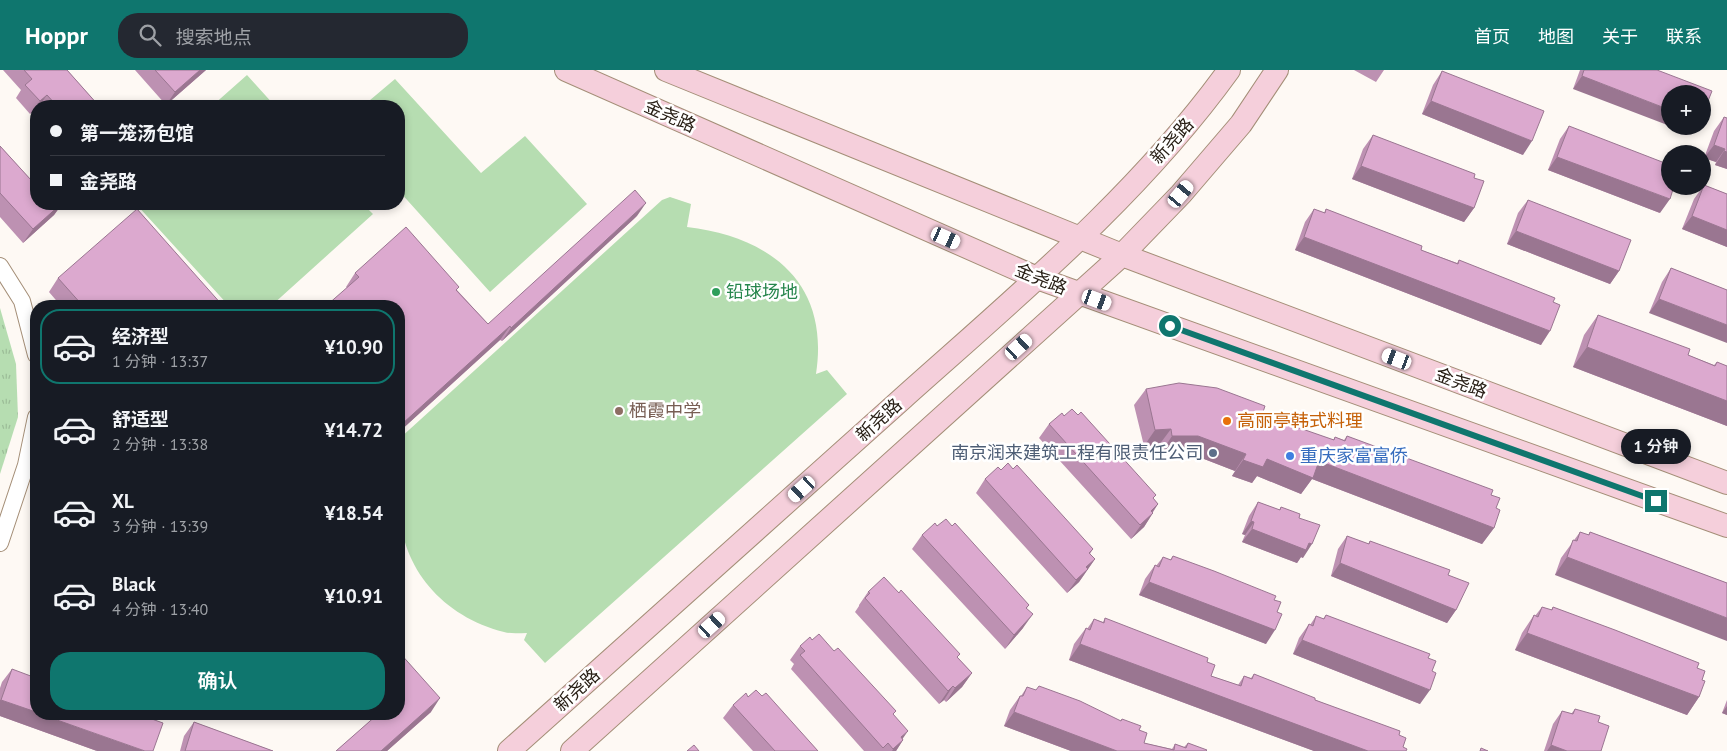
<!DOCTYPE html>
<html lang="zh">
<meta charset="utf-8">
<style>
body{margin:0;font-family:"PT Sans","Noto Sans SC",sans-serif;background:#242831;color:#f1f3f6;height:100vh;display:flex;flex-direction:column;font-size:19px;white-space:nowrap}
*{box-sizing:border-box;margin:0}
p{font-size:16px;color:#9ea1a6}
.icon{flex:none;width:28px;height:28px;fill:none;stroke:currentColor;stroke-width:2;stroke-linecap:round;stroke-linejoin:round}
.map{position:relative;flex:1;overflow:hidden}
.sheet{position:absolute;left:30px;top:230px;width:375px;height:420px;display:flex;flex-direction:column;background:#171b24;border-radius:20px;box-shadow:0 2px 8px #0003}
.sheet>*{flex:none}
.hud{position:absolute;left:30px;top:30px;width:375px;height:110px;border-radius:20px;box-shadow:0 2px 8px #0003;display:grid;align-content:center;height:110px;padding:0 20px;background:#171b24}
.tools{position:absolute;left:1661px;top:15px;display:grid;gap:10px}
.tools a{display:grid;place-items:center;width:50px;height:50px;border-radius:50%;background:#171b24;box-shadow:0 2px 8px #0003;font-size:25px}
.end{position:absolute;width:22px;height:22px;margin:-11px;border:6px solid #0f766e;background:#fff;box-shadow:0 0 0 2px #fff}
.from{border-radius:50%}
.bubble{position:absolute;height:35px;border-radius:18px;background:#171b24;box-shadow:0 2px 8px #0003;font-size:16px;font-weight:600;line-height:35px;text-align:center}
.car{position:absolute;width:15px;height:30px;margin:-15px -8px;border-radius:6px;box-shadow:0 0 4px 1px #0007;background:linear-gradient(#fff 24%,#345 0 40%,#fff 0 76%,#345 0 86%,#fff 0)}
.hud b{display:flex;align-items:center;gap:18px;height:48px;font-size:19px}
.hud b+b{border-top:1px solid #363941}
.hud i{width:12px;height:12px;background:#f1f3f6}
ul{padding:9px 0 0;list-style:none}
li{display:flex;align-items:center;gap:15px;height:75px;margin:0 10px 8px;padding:0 10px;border:2px solid transparent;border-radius:20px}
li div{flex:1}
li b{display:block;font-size:19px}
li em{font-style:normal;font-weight:600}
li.current{border-color:#0f766e}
li>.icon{width:45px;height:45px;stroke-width:1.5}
.cta{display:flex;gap:10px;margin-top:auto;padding:10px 20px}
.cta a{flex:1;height:58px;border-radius:20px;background:#0f766e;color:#fff;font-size:20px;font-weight:600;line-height:58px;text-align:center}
header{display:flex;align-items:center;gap:30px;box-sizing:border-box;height:70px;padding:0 25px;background:#0f766e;color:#fff}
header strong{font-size:24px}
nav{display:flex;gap:28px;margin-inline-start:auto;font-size:18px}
.search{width:350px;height:45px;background:#242831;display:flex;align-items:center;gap:12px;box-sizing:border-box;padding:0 18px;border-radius:20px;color:#9ea1a6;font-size:19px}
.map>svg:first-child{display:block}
</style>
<header>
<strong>Hoppr</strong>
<div class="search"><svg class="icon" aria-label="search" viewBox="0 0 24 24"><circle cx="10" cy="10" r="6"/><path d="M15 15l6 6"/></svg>搜索地点</div>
<nav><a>首页</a><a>地图</a><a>关于</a><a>联系</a></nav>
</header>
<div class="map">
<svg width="1727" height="681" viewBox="0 0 1727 681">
<defs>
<pattern id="grass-tufts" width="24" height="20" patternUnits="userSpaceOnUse" patternTransform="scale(1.25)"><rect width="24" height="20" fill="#b6ddb1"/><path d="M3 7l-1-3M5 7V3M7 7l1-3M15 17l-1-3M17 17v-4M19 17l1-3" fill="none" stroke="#9cbd98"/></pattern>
</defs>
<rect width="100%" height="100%" fill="#fef9f4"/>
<path fill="url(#grass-tufts)" d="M0 238 16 294 18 347 0 404Z"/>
<path fill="#b6ddb1" d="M247 5 275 36H212Z
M395 9 481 103 525 66 587 134 490 222 399 121V36H363Z
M670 127 691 134 687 157C771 167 830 213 816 304L827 300 847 324 545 593 524 570 527 563C520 563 511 564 504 562 437 545 392 488 401 419L399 420V369L662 130Z
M136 134H363L373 144 271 236H229Z"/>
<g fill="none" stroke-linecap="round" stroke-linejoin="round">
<defs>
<path id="street" d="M0 196 22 231 36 285
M0 473 26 395 36 347"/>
<path id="secondary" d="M566 0 1037 208 1727 456
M666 0 1122 185 1727 413
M509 681C641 564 772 446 903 328 1017 226 1139 125 1229 0
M572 681 1122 185 1181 124 1241 54 1277 0"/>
</defs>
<use href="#street" stroke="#a48e77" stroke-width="18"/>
<use href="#secondary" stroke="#a48e77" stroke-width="24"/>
<use href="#street" stroke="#fff" stroke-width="16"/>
<use href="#secondary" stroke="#f5cfdb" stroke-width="22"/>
</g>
<path fill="#bd91b2" d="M3 0H67L99 36H36V39L30 44 16 28 21 20Z
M135 0H206L166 35Z
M1354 0H1384L1376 12Z
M1580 0H1657L1573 19Z
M1442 1 1523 85 1422 44 1433 15Z
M1724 47 1727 99 1715 95 1716 92 1704 88 1714 61Z
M1569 56 1660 143 1548 100 1560 69Z
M1373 65 1474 108V138L1464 152 1352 109 1363 79Z
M0 76 31 110 36 134H62L54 145 23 173 0 147Z
M1704 115 1727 124V177L1682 159 1694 129Z
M1528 130 1619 201 1610 214 1507 174 1518 143Z
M1314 139 1324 143 1326 139 1421 180 1457 193 1459 190 1553 232 1541 275 1295 180 1305 152Z
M637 146 502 271 500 270 399 362V236L347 218 346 217 355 203 457 220 488 254Z
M1671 198 1727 220 1649 243 1662 212Z
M58 208 223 236H61L49 222Z
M1598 245 1688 285 1714 295 1717 292 1727 296V356L1573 297 1584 265Z
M1146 319 1262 345 1333 370 1335 367 1344 370 1347 366 1491 425 1496 438 1494 458 1482 474 1312 409 1301 424 1257 406 1252 413 1232 406 1235 401 1186 382 1161 383 1159 375 1144 376 1134 335Z
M1049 354 1153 428 1158 434 1144 457 1131 469 1039 368Z
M985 409 1093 479 1090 484 1095 489 1079 512 1067 523 976 423Z
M1258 432 1279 440 1281 437 1299 448 1303 488 1301 487 1297 493 1242 472 1245 465 1242 464 1249 446Z
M937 456 1029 535 1027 538 1023 558 1005 579 912 479 922 465Z
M1580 462 1588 465 1590 462 1727 513 1555 505 1561 488Z
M1347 466 1368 474 1370 471 1448 505 1456 540 1447 553 1331 506 1338 479Z
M1173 486 1274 530 1266 574 1139 525 1145 509 1155 495 1156 496 1163 487 1170 490Z
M868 522 958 588 972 603 962 617 946 632 944 630 939 634 855 542 859 536V535Z
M1542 537 1551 540 1553 537 1697 598 1702 610 1699 627 1687 645 1515 580 1522 563 1534 545 1535 546Z
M1326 545 1428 588 1420 634 1293 584 1299 568 1309 554 1310 555 1316 546 1323 549Z
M1105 548 1207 592 1211 606 1238 615 1244 606 1251 608 1254 604 1399 665 1403 677 1406 681H1314L1069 590 1074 574 1086 558 1087 559 1094 549 1103 552Z
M812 570 834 581 896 641 893 644 903 670 896 681H864L791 599 794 594 790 590 800 576Z
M12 599 97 681 0 646V618L2 612Z
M1027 617 1120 651 1122 649 1139 660 1144 673 1172 679 1175 674 1184 677 1188 673 1206 681H1071L1004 656 1010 640 1020 626H1021Z
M762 626 818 681H753L723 648 733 635 748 627Z
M1727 630V645L1722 643Z
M1575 639 1598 652 1601 681H1544L1553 654 1562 641 1571 644Z
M431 642 387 681H336L374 648 370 644H399Z
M194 652 273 681H180L184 666Z"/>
<path fill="#9a7691" d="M200 0H206L166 35 175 22Z
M1582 6 1670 40V56L1573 19Z
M47 25 39 36H36V39L30 44 40 31Z
M1431 31 1532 71 1523 85 1422 44Z
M1670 56H1697L1691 64Z
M1714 75 1725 79 1716 92 1704 88Z
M1724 81 1727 82V99L1715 95Z
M1557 87 1670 129 1660 143 1548 100Z
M1361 96 1474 138 1464 152 1352 109Z
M646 133 637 146 502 271 511 258Z
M61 134H62L54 145 23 173 33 159Z
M1692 146 1727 160V177L1682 159Z
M1516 161 1619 201 1610 214 1507 174Z
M1304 167 1550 261 1541 275 1295 180Z
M1659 229 1727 255V273L1649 243Z
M510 256 500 270 399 362V358L402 354Z
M1587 277 1727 331V356L1573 297Z
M1171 359 1159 375 1144 376 1155 360Z
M1172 366H1198L1246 384 1235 401 1186 382 1161 383Z
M1267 389 1319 391 1494 458 1482 474 1312 409 1301 424 1257 406 1252 413 1232 406 1243 390Z
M1158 434 1149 447 1153 443 1144 457 1131 469 1151 441Z
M1251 451 1254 452 1245 465 1242 464Z
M1252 459 1309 473 1312 474 1303 488 1301 487 1297 493 1242 472Z
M1567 487 1727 548V571L1555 505Z
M1095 489 1079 512 1067 523 1086 497Z
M1340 493 1456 540 1447 553 1331 506Z
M1149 512 1275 560 1266 574 1139 525Z
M1033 544 1023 558 1005 579 1014 565Z
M1527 563 1699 627 1687 645 1515 580Z
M1302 570 1430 620 1420 634 1293 584Z
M1080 574 1368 681H1314L1069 590Z
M972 603 962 617 946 632 955 618Z
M953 616 944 630 939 634 948 621Z
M440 628 431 642 387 681H381Z
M0 630H1L36 642V644H40L145 681H97L0 646Z
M1727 636V645L1722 643Z
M1014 642 1117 681H1071L1004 656Z
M908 661 899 674 903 670 896 681H892L901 667Z
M1551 675 1567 681H1547Z"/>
<path fill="#dca9cf" stroke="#9a7691" d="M24 0H67L99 36H57L47 25 40 31 25 15 32 9Z
M155 0H200L175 22Z
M1584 0H1657L1712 21 1702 46V24H1670V40L1582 6Z
M1442 1 1544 41 1532 71 1431 31Z
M1724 47 1727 48V82L1724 81 1725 79 1714 75Z
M1569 56 1670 95V116H1674L1670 129 1557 87Z
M1373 65 1475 104 1474 108 1484 111 1474 138 1361 96Z
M0 76 31 110 36 106V134H61L33 159 0 123Z
M1704 115 1727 124V160L1692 146Z
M635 120 646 133 511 258 510 256 402 354 399 351V236H326L359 207 355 203 406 157 459 217 456 220 488 254Z
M1528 130 1631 170 1619 201 1516 161Z
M137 139 223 236H83L58 208Z
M1314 139 1325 143 1326 139 1422 176 1421 180 1458 194 1459 190 1555 228 1553 232 1560 235 1550 261 1304 167Z
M1671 198 1727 220V255L1659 229Z
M1598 245 1690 279 1688 285 1715 296 1717 292 1727 296V331L1587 277Z
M1179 313 1217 318 1265 336 1262 345 1334 370 1335 367 1345 371 1347 366 1493 420 1491 425 1500 428 1496 438 1500 440 1494 458 1319 391 1313 408 1267 389 1263 397 1243 390 1246 384 1198 366H1172L1171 359 1155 360 1146 319Z
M1072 339 1078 345 1081 342 1156 425 1153 428 1158 434 1151 441 1153 443 1140 455 1049 354 1062 343 1064 346Z
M1008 393 1013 399 1017 395 1093 479 1089 483 1095 489 1086 497 1088 499 1076 510 985 409 998 397 1001 400Z
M1258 432 1280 440 1281 437 1300 444 1299 448 1320 455 1312 474 1309 473 1306 480 1252 459 1254 452 1251 451Z
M946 449 952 456 955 453 1029 535 1026 538 1033 544 1014 565 922 465 935 453 937 456Z
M1580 462 1589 465 1590 462 1727 513V548L1567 487 1573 470 1577 471Z
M1347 466 1369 474 1370 471 1450 500 1448 505 1469 513 1456 540 1340 493Z
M1173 486 1214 501 1276 526 1274 530 1281 532 1277 542 1282 544 1275 560 1149 512 1155 495 1159 497 1163 487 1171 490Z
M884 507 899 523 901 520 960 584 957 587 972 603 955 618 953 616 948 621 865 528 870 523 868 522Z
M1542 537 1552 540 1553 537 1615 560 1699 593 1697 598 1705 601 1702 610 1705 611 1699 627 1527 563 1534 545 1538 547Z
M1326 545 1430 584 1428 588 1436 591 1432 601 1436 603 1430 620 1302 570 1309 554 1313 556 1316 546 1324 549Z
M1105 548 1208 588 1207 592 1215 595 1211 606 1241 616 1244 606 1252 609 1254 604 1315 628V630L1400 661 1399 665 1406 668 1403 677 1407 679 1406 681H1368L1080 574 1086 558 1090 560 1094 549 1104 553Z
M819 564 834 581 838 578 896 641 893 644 908 661 901 667 903 670 893 679 888 673 883 678 800 585 805 581 800 576 810 567 812 570Z
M399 582 440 628 381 681H336L378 644H399Z
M12 599 36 608V642L1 630Z
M1039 616 1080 631 1121 651 1122 649 1141 656 1139 660 1147 663 1144 673 1174 680 1175 674 1186 678 1188 673 1207 680 1206 681H1117L1014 642 1020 626H1023L1027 617 1036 620Z
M756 620 762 626 766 623 818 681H775L733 635 746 623 748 627Z
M1575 639 1600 646 1598 652 1609 656 1601 681H1567L1551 675 1562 641 1573 644Z
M40 644H138L163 653 153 681H145Z
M194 652 273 681H185Z
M694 675 699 681H687Z
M1481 678 1488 681H1480Z"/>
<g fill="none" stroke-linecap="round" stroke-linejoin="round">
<path stroke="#0f766e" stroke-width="6" d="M1170 256 1656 431"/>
</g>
<circle fill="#2e9e5b" stroke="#fff" stroke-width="2" cx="716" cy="222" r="5"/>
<circle fill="#8d6e63" stroke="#fff" stroke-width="2" cx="619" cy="341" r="5"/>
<circle fill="#e8710a" stroke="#fff" stroke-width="2" cx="1227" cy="351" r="5"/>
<circle fill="#5c6f8a" stroke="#fff" stroke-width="2" cx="1213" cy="383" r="5"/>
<circle fill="#3f7fe0" stroke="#fff" stroke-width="2" cx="1290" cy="386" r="5"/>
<g text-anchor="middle" stroke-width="5" stroke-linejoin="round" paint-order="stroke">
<g font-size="18" fill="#292017" stroke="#fff">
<text transform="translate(670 46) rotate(24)" y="6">金尧路</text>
<text transform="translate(1172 71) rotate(-48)" y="6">新尧路</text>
<text transform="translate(1041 209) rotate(22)" y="6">金尧路</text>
<text transform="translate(1461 313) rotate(21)" y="6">金尧路</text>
<text transform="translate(879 350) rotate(-42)" y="6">新尧路</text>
<text transform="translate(577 620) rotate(-42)" y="6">新尧路</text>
</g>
<g font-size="18" fill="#27864d" stroke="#fff" text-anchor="start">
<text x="726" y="228">铅球场地</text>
</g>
<g font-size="18" fill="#785e54" stroke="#fff" text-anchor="start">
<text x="629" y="347">栖霞中学</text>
</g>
<g font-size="18" fill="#c56008" stroke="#fff" text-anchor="start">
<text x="1237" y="357">高丽亭韩式料理</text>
</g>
<g font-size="18" fill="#4e5e75" stroke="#fff" text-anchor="end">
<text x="1203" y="389">南京润来建筑工程有限责任公司</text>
</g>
<g font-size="18" fill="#366cbe" stroke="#fff" text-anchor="start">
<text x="1300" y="392">重庆家富富侨</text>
</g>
</g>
</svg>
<div class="tools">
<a>+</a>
<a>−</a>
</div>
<i class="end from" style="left:1170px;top:256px"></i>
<i class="end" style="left:1656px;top:431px"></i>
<div class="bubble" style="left:1621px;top:359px;width:70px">1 分钟</div>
<i class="car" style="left:1181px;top:124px;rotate:40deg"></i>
<i class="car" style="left:946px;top:168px;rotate:114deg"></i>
<i class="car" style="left:1097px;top:230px;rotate:110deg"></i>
<i class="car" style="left:1019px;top:277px;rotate:48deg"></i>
<i class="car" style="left:1397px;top:289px;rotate:291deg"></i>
<i class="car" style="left:802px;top:419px;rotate:228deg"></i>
<i class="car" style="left:712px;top:555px;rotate:48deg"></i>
<div class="hud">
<b><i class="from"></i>第一笼汤包馆</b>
<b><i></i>金尧路</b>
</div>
<section class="sheet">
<ul>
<li class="current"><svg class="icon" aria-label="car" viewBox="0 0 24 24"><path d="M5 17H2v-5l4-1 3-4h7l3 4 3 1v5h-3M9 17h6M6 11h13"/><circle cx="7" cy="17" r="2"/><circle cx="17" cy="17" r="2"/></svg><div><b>经济型</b><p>1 分钟 · 13:37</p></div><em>¥10.90</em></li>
<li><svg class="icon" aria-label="car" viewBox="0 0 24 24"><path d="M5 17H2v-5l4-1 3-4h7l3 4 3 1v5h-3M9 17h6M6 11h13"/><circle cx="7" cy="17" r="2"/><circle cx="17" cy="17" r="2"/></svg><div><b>舒适型</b><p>2 分钟 · 13:38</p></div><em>¥14.72</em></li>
<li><svg class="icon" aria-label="car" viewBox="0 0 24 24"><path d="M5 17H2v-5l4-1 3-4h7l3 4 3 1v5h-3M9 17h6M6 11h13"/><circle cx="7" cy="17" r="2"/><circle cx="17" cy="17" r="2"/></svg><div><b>XL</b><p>3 分钟 · 13:39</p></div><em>¥18.54</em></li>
<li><svg class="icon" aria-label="car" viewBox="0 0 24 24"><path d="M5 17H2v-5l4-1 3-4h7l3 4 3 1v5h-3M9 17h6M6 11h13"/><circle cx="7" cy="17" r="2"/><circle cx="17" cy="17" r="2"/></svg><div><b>Black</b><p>4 分钟 · 13:40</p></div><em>¥10.91</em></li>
</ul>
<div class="cta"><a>确认</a></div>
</section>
</div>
